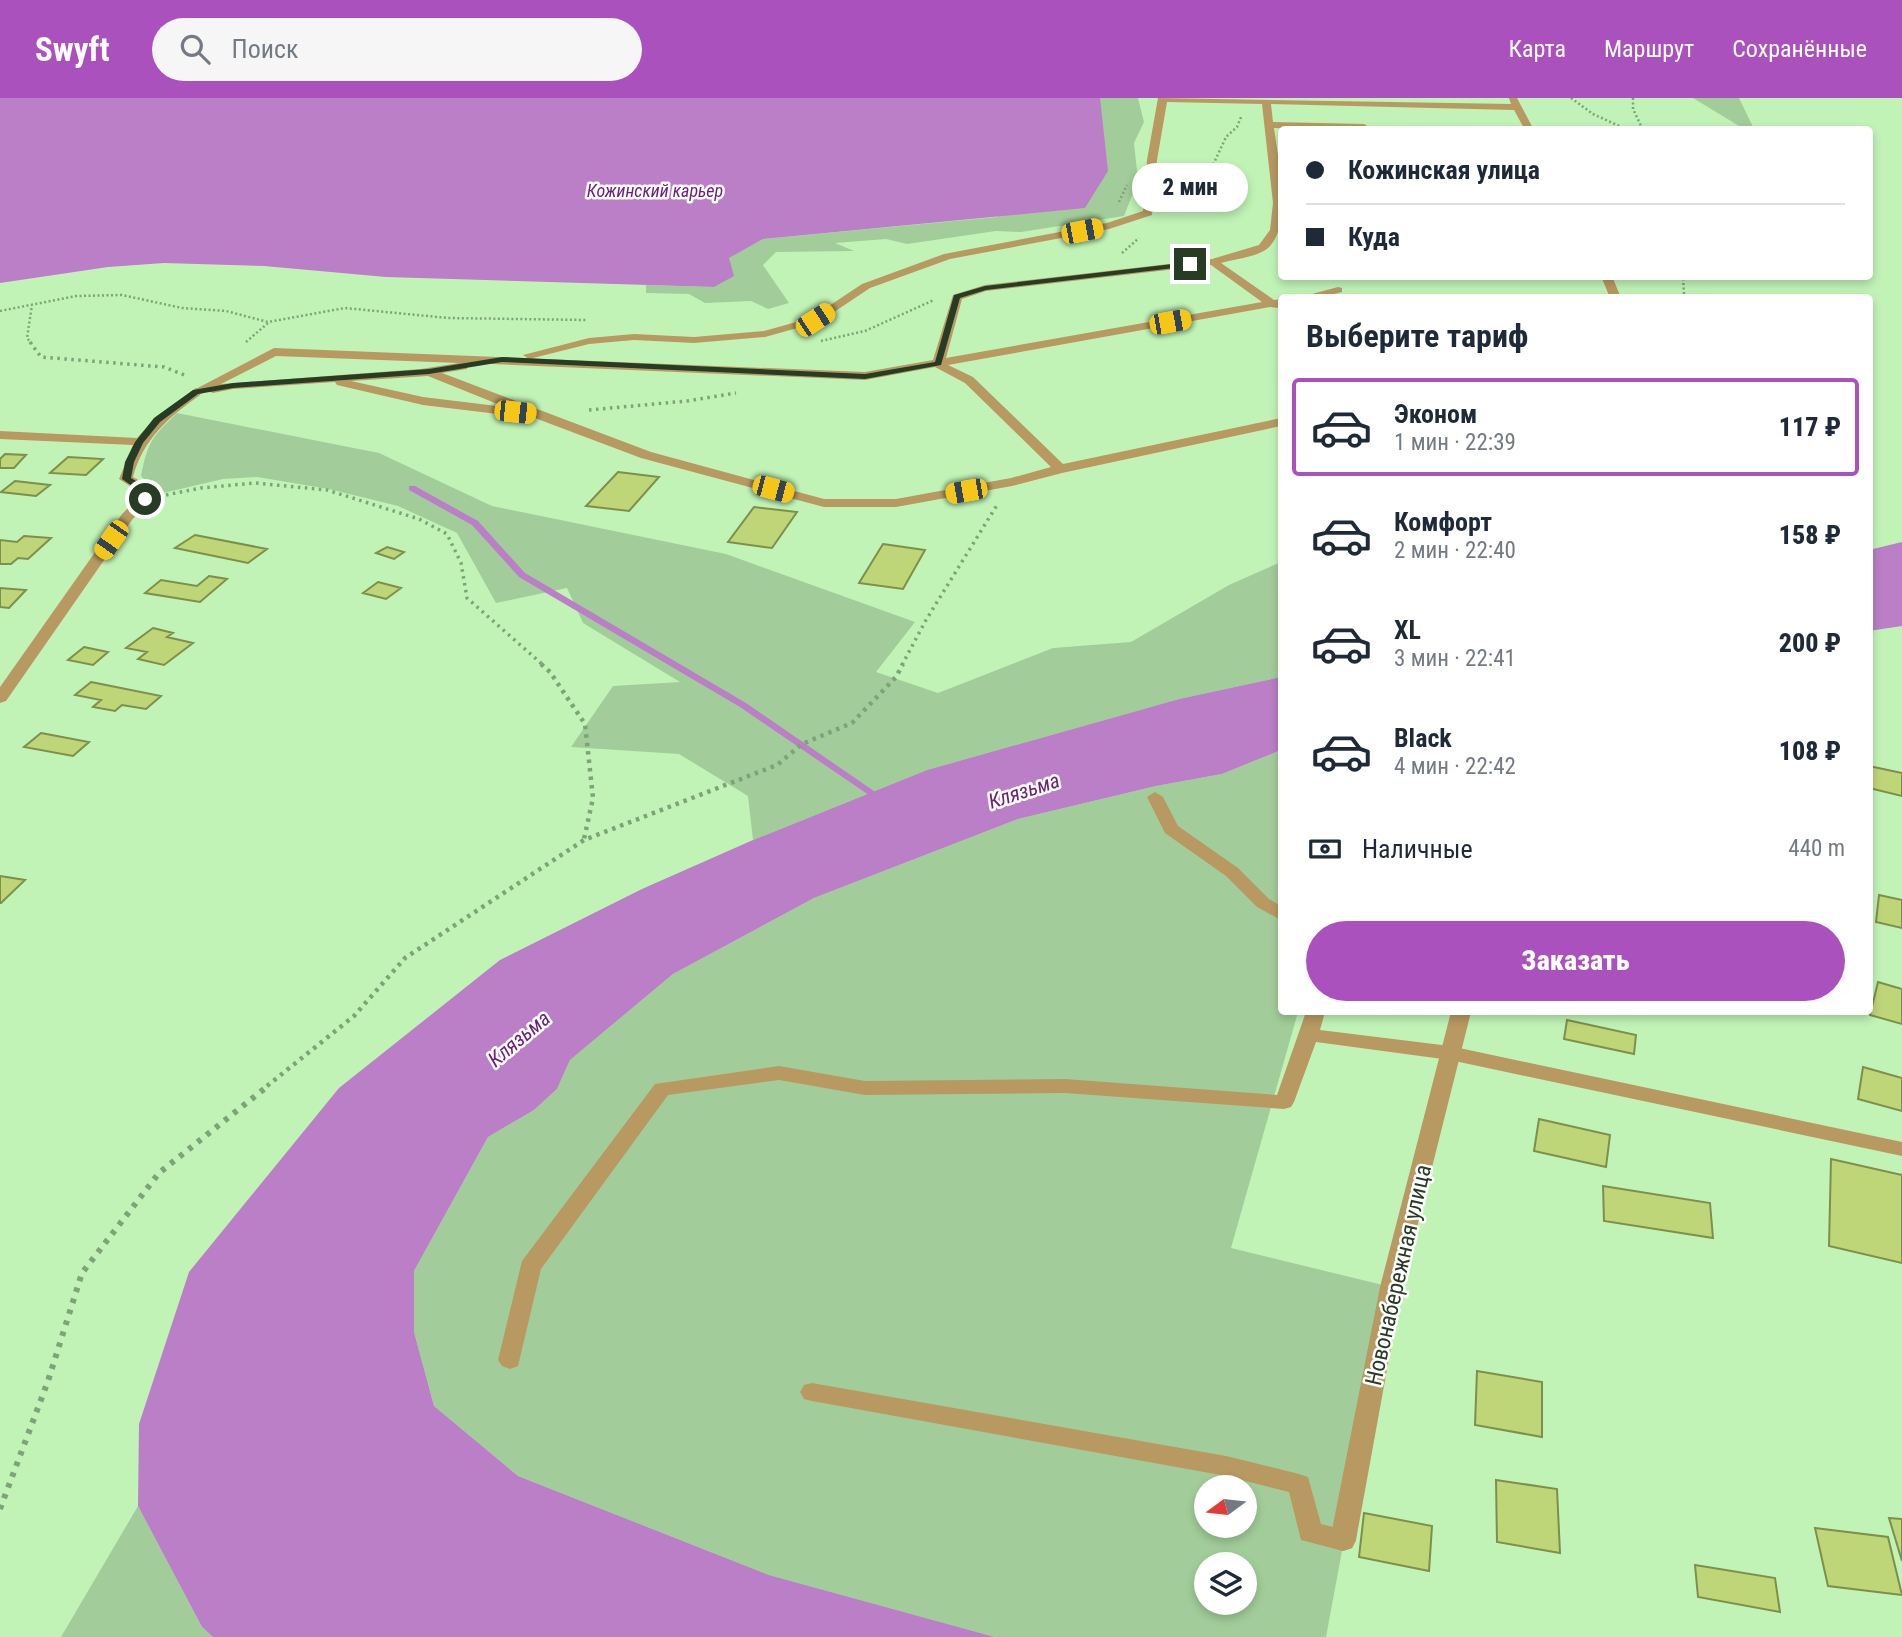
<!DOCTYPE html>
<html lang="ru">
<meta charset="utf-8">
<style>
body{margin:0;font-family:"Roboto Condensed",sans-serif;background:#f6f6f7;color:#1f2937;height:100vh;display:flex;flex-direction:column;font-size:26px;white-space:nowrap}
*{box-sizing:border-box;margin:0}
p{font-size:23px;color:#747a83}
.icon{flex:none;width:38px;height:38px;fill:none;stroke:currentColor;stroke-width:2;stroke-linecap:round;stroke-linejoin:round}
.map{position:relative;flex:1;overflow:hidden}
.drawer{position:absolute;left:1278px;top:196px;width:595px;height:721px;display:flex;flex-direction:column;background:#fff;border-radius:7px;box-shadow:0 4px 10px #0003}
.drawer>*{flex:none}
.hud{position:absolute;left:1278px;top:28px;width:595px;height:154px;border-radius:7px;box-shadow:0 4px 10px #0003;display:grid;align-content:center;height:154px;padding:0 28px;background:#fff}
.needle{width:46px;rotate:255deg}
.tools{position:absolute;left:1194px;top:1377px;display:grid;gap:14px}
.tools a{display:grid;place-items:center;width:63px;height:63px;border-radius:50%;background:#fff;box-shadow:0 4px 10px #0003;font-size:35px}
.end{position:absolute;width:32px;height:32px;margin:-16px;border:9px solid #283c25;background:#fff;box-shadow:0 0 0 4px #fff}
.from{border-radius:50%}
.bubble{position:absolute;height:49px;border-radius:24px;background:#fff;box-shadow:0 4px 10px #0003;font-size:23px;font-weight:800;line-height:49px;text-align:center}
.car{position:absolute;width:21px;height:42px;margin:-21px -10px;border-radius:9px;box-shadow:0 0 5px 2px #0007;background:linear-gradient(#f5c518 24%,#345 0 40%,#f5c518 0 76%,#345 0 86%,#f5c518 0)}
.hud b{display:flex;align-items:center;gap:24px;height:66px;font-size:26px}
.hud b+b{border-top:2px solid #e0e1e3}
.hud i{width:18px;height:18px;background:#1f2937}
ul{padding:0;list-style:none}
li{display:flex;align-items:center;gap:21px;height:98px;margin:0 14px 10px;padding:0 14px;border:4px solid transparent;border-radius:7px}
li div{flex:1}
li b{display:block;font-size:26px}
li em{font-style:normal;font-weight:800}
li.active{border-color:#ab51bd}
li>.icon{width:63px;height:63px;stroke-width:1.5}
h2{padding:0 28px;font-size:32px;line-height:84px}
.pay{display:flex;align-items:center;gap:18px;height:77px;padding:0 28px;font-size:26px}
.pay p{margin-inline-start:auto}
.cta{display:flex;gap:14px;margin-top:auto;padding:14px 28px}
.cta a{flex:1;height:80px;border-radius:42px;background:#ab51bd;color:#fff;font-size:28px;font-weight:800;line-height:80px;text-align:center}
header{display:flex;align-items:center;gap:42px;box-sizing:border-box;height:98px;padding:0 35px;background:#ab51bd;color:#fff}
header strong{font-size:33px}
nav{display:flex;gap:38px;margin-inline-start:auto;font-size:24px}
.search{width:490px;height:63px;background:#f6f6f7;display:flex;align-items:center;gap:18px;box-sizing:border-box;padding:0 24px;border-radius:38px;color:#747a83;font-size:26px}
.map>svg:first-child{display:block}
</style>
<header>
<strong>Swyft</strong>
<div class="search"><svg class="icon" aria-label="search" viewBox="0 0 24 24"><circle cx="10" cy="10" r="6"/><path d="M15 15l6 6"/></svg>Поиск</div>
<nav><a>Карта</a><a>Маршрут</a><a>Сохранённые</a></nav>
</header>
<div class="map">
<svg width="1902" height="1539" viewBox="0 0 1902 1539">
<rect width="100%" height="100%" fill="#c1f3b7"/>
<path fill="#a2cd9a" fill-rule="evenodd" d="M1100 0H1138L1144 24 1134 45 1138 82 1124 118 1021 134 996 133 907 146 886 141 835 145 854 153 776 154 763 167 789 205 768 211 751 203 705 205 689 196 646 195V187L714 189 728 160 763 141 997 119 1100 22Z
M1693 0H1739L1754 31H1744Z
M177 315 379 355 492 408 726 456 915 524 876 574 938 595 1053 550 1131 544 1229 487 1281 464V579L1179 601 927 672 753 742 748 698 679 656 571 649 613 588 680 584 583 525 567 490 496 505 457 435 398 408 329 391 257 379 223 381 163 395 157 394 141 378C148 343 152 339 177 315Z
M1281 652V914H1298L1231 1150 1391 1189 1326 1539H995L769 1477 518 1378 434 1308 414 1234V1173L488 1039 534 1012 557 991 570 962 673 876 814 800 1018 721 1156 688 1222 676ZM1206 1390H1244V1428H1206ZM1206 1466H1244V1505H1206Z
M138 1408 202 1529 213 1539H61Z"/>
<path fill="#ba7fc7" d="M0 0H1100L1108 73 1085 110 763 141 729 160 734 178 714 189 386 179 264 168 164 165 108 169 0 185Z
M1902 444V528L1869 533V452Z
M1281 579V652L1222 676 1156 688 1018 721 814 800 673 876 570 962 557 991 534 1012 488 1039 414 1173V1234L434 1308 518 1378 769 1477 995 1539H213L202 1529 138 1408 139 1326 189 1174 339 990 500 862 642 791 753 742 927 672 1179 601Z"/>
<g fill="none" stroke-linecap="round" stroke-linejoin="round">
<path fill="#ba7fc7" fill-rule="evenodd" d="M409 388H415L478 423 525 475 746 605 887 702 885 704H879L740 609 519 479 472 427 409 392Z"/>
</g>
<path fill="#bed578" stroke="#7e8f4b" stroke-width="2" d="M5 356 26 357 14 370H0V361Z
M68 359 103 361 86 377 50 375Z
M618 374 659 379 629 413 586 408Z
M15 383 50 387 36 398 1 394Z
M754 409 797 414 772 450 728 444Z
M195 437 267 451 248 465 175 450Z
M24 438 51 440 28 461 18 460 11 466H0V442L17 444Z
M883 446 925 452 903 491 859 485Z
M387 449 404 454 394 461 376 455Z
M209 478 227 481 200 504 145 495 161 482 197 488Z
M378 484 401 490 386 501 363 495Z
M0 490 26 492 9 510 0 509Z
M153 530 173 535 167 539 193 545 164 567 138 561 147 554 126 550Z
M84 549 108 554 93 567 68 562Z
M91 584 161 598 146 611 122 607 115 613 93 609 101 602 75 597Z
M41 635 89 644 73 658 24 649Z
M1869 668 1902 675V698L1869 690Z
M0 778 25 782 1 805H0Z
M1879 797 1902 802V830L1876 824Z
M1878 884 1902 891V926L1870 917Z
M1567 922 1636 937 1634 956 1564 941Z
M1863 969 1902 980V1013L1858 1001Z
M1539 1021 1610 1037 1606 1069 1534 1053Z
M1831 1061 1902 1077V1165L1829 1148Z
M1603 1088 1710 1105 1713 1140 1604 1123Z
M1477 1273 1542 1284V1339L1475 1327Z
M1496 1382 1557 1391 1560 1455 1497 1444Z
M1364 1415 1432 1428 1429 1473 1359 1459Z
M1889 1420 1902 1421V1463Z
M1815 1430 1888 1439 1902 1497 1828 1488Z
M1695 1467 1775 1480 1780 1514 1698 1499Z"/>
<g fill="none" stroke-linecap="round" stroke-linejoin="round">
<path stroke="#7ea377" stroke-width="2.5" stroke-dasharray="2 2.5" stroke-linecap="butt" d="M1571 0 1593 16 1628 32
M1633 0V11L1643 32
M1170 99 1213 67 1226 39 1237 29 1241 19
M1119 104 1127 87
M1122 155 1139 140
M1676 200 1684 196 1683 178
M0 213 76 198 122 197 182 210 226 213 268 224 345 210 448 220 587 222
M821 243 865 233 934 202
M246 244 268 225
M32 246 27 240 32 207"/>
<path stroke="#7ea377" stroke-width="3.5" stroke-dasharray="2.5 4.5" stroke-linecap="butt" d="M30 244 41 259 164 269 187 278
M589 312 687 303 736 295
M166 397 201 390 255 385 327 392 419 421 447 436 461 465 467 500 543 567
M902 567 926 522 997 407"/>
<path stroke="#7ea377" stroke-width="4.5" stroke-dasharray="3.5 5" stroke-linecap="butt" d="M541 566 550 574 585 626 593 700 584 741
M267 988 354 918 405 860 584 742 777 667 802 646 852 625 896 579 903 566"/>
<path stroke="#7ea377" stroke-width="6" stroke-dasharray="4.5 7" stroke-linecap="butt" d="M0 1411 48 1283 82 1175 159 1075 269 987"/>
<path fill="#b89962" fill-rule="evenodd" d="M1158 0 1511 6 1509 0H1517L1534 32H1525L1514 12 1271 6 1273 24 1364 26 1369 29 1365 32 1274 30C1278 61 1293 128 1268 150 1258 159 1234 161 1221 165L1274 202 1281 201 1279 210 1270 209 948 267 973 279 1063 366 1281 320V328L1062 375 1012 388 896 409H824L641 360 511 311 510 316 506 317 423 307 337 287 335 284 233 291 213 295 208 293 196 298 190 294 274 250 865 274 933 262 953 197 985 187 1212 161 1259 147 1270 132 1273 105 1262 6 1167 4 1157 62 1152 117 1109 131 950 161 870 190 819 224 765 239 694 245 634 242 589 246 529 261 523 257 589 240 634 236 694 239 764 233 811 220 862 186 944 156 1107 125 1143 113 1147 62ZM1211 167 1262 204 946 260 962 201 986 193ZM276 258 459 265 421 271 221 286ZM467 265 865 282 935 269 965 285 1051 369 1011 380 896 401H824L651 354 442 275 467 271ZM428 278 505 309 423 299 351 283Z
M1601 178H1612L1621 200H1610Z
M1338 189 1342 190V194L1319 200H1297Z
M1155 694 1163 699 1178 728 1238 770 1269 801 1281 808V822L1257 809 1226 778 1165 735 1147 699Z
M1306 914H1325L1320 932 1450 948 1902 1044V1058L1450 962 1316 944 1294 1004 1291 1009 1284 1011 1065 995 865 997 779 982 668 997 541 1171 518 1268 510 1271 502 1268 498 1262 522 1163 655 986 779 968 865 983 1065 981 1277 997Z
M812 1285 1226 1358 1299 1376 1308 1379 1321 1426 1352 1434 1356 1442 1352 1450 1343 1453 1301 1442 1289 1394 1226 1378 812 1303 804 1301 800 1294 804 1287Z"/>
<path fill="#b89962" fill-rule="evenodd" d="M196 290 200 291V297C169 319 143 341 133 379L144 385 152 401 132 422 6 603 0 605V589L122 416 138 400 133 390 119 381 133 347 0 341V333L137 340 157 318Z
M1451 914H1471L1402 1189 1356 1442 1352 1450 1343 1453 1334 1450 1330 1442 1380 1189Z"/>
</g>
<path fill="#283c25" d="M1190 164 1192 168 986 192 960 200 941 267 865 281 502 264 429 276 233 290 198 296 160 324 143 345 134 364 131 380 141 386 148 403H142L135 390 122 381 125 364 135 344 154 320 193 292 233 285 429 271 502 259 865 276 935 264 954 197 985 188Z"/>
<g text-anchor="middle" stroke-width="5" stroke-linejoin="round" paint-order="stroke">
<g font-size="18" font-style="italic" fill="#6a2279" stroke="#fff">
<text x="655" y="99">Кожинский карьер</text>
</g>
<g font-size="21" font-style="italic" fill="#6a2279" stroke="#fff">
<text transform="translate(1024 693) rotate(-18)" y="7">Клязьма</text>
<text transform="translate(519 941) rotate(-40)" y="7">Клязьма</text>
</g>
<g font-size="23" fill="#283c25" stroke="#fff">
<text transform="translate(1398 1177) rotate(-77)" y="8">Новонабережная улица</text>
</g>
</g>
</svg>
<div class="tools">
<a><svg class="needle" viewBox="-14 -14 28 28"><path d="M0-13l5 13h-10z" fill="#e53935"/><path d="M0 13l5-13h-10z" fill="#747a83"/></svg></a>
<a><svg class="icon" aria-label="layers" viewBox="0 0 24 24"><path d="M12 4l9 5-9 5-9-5zM3 14l9 5 9-5"/></svg></a>
</div>
<i class="end from" style="left:145px;top:401px"></i>
<i class="end" style="left:1190px;top:166px"></i>
<div class="bubble" style="left:1132px;top:65px;width:116px">2 мин</div>
<i class="car" style="left:1082px;top:133px;rotate:79deg"></i>
<i class="car" style="left:815px;top:222px;rotate:57deg"></i>
<i class="car" style="left:1170px;top:224px;rotate:80deg"></i>
<i class="car" style="left:515px;top:314px;rotate:96deg"></i>
<i class="car" style="left:773px;top:391px;rotate:105deg"></i>
<i class="car" style="left:966px;top:393px;rotate:260deg"></i>
<i class="car" style="left:111px;top:442px;rotate:215deg"></i>
<div class="hud">
<b><i class="from"></i>Кожинская улица</b>
<b><i></i>Куда</b>
</div>
<section class="drawer">
<h2>Выберите тариф</h2>
<ul>
<li class="active"><svg class="icon" aria-label="car" viewBox="0 0 24 24"><path d="M5 17H2v-5l4-1 3-4h7l3 4 3 1v5h-3M9 17h6M6 11h13"/><circle cx="7" cy="17" r="2"/><circle cx="17" cy="17" r="2"/></svg><div><b>Эконом</b><p>1 мин · 22:39</p></div><em>117 ₽</em></li>
<li><svg class="icon" aria-label="car" viewBox="0 0 24 24"><path d="M5 17H2v-5l4-1 3-4h7l3 4 3 1v5h-3M9 17h6M6 11h13"/><circle cx="7" cy="17" r="2"/><circle cx="17" cy="17" r="2"/></svg><div><b>Комфорт</b><p>2 мин · 22:40</p></div><em>158 ₽</em></li>
<li><svg class="icon" aria-label="car" viewBox="0 0 24 24"><path d="M5 17H2v-5l4-1 3-4h7l3 4 3 1v5h-3M9 17h6M6 11h13"/><circle cx="7" cy="17" r="2"/><circle cx="17" cy="17" r="2"/></svg><div><b>XL</b><p>3 мин · 22:41</p></div><em>200 ₽</em></li>
<li><svg class="icon" aria-label="car" viewBox="0 0 24 24"><path d="M5 17H2v-5l4-1 3-4h7l3 4 3 1v5h-3M9 17h6M6 11h13"/><circle cx="7" cy="17" r="2"/><circle cx="17" cy="17" r="2"/></svg><div><b>Black</b><p>4 мин · 22:42</p></div><em>108 ₽</em></li>
</ul>
<div class="pay"><svg class="icon" aria-label="cash" viewBox="0 0 24 24"><path d="M3 7h18v10H3z"/><circle cx="12" cy="12" r="2"/></svg>Наличные<p>440 m</p></div>
<div class="cta"><a>Заказать</a></div>
</section>
</div>
